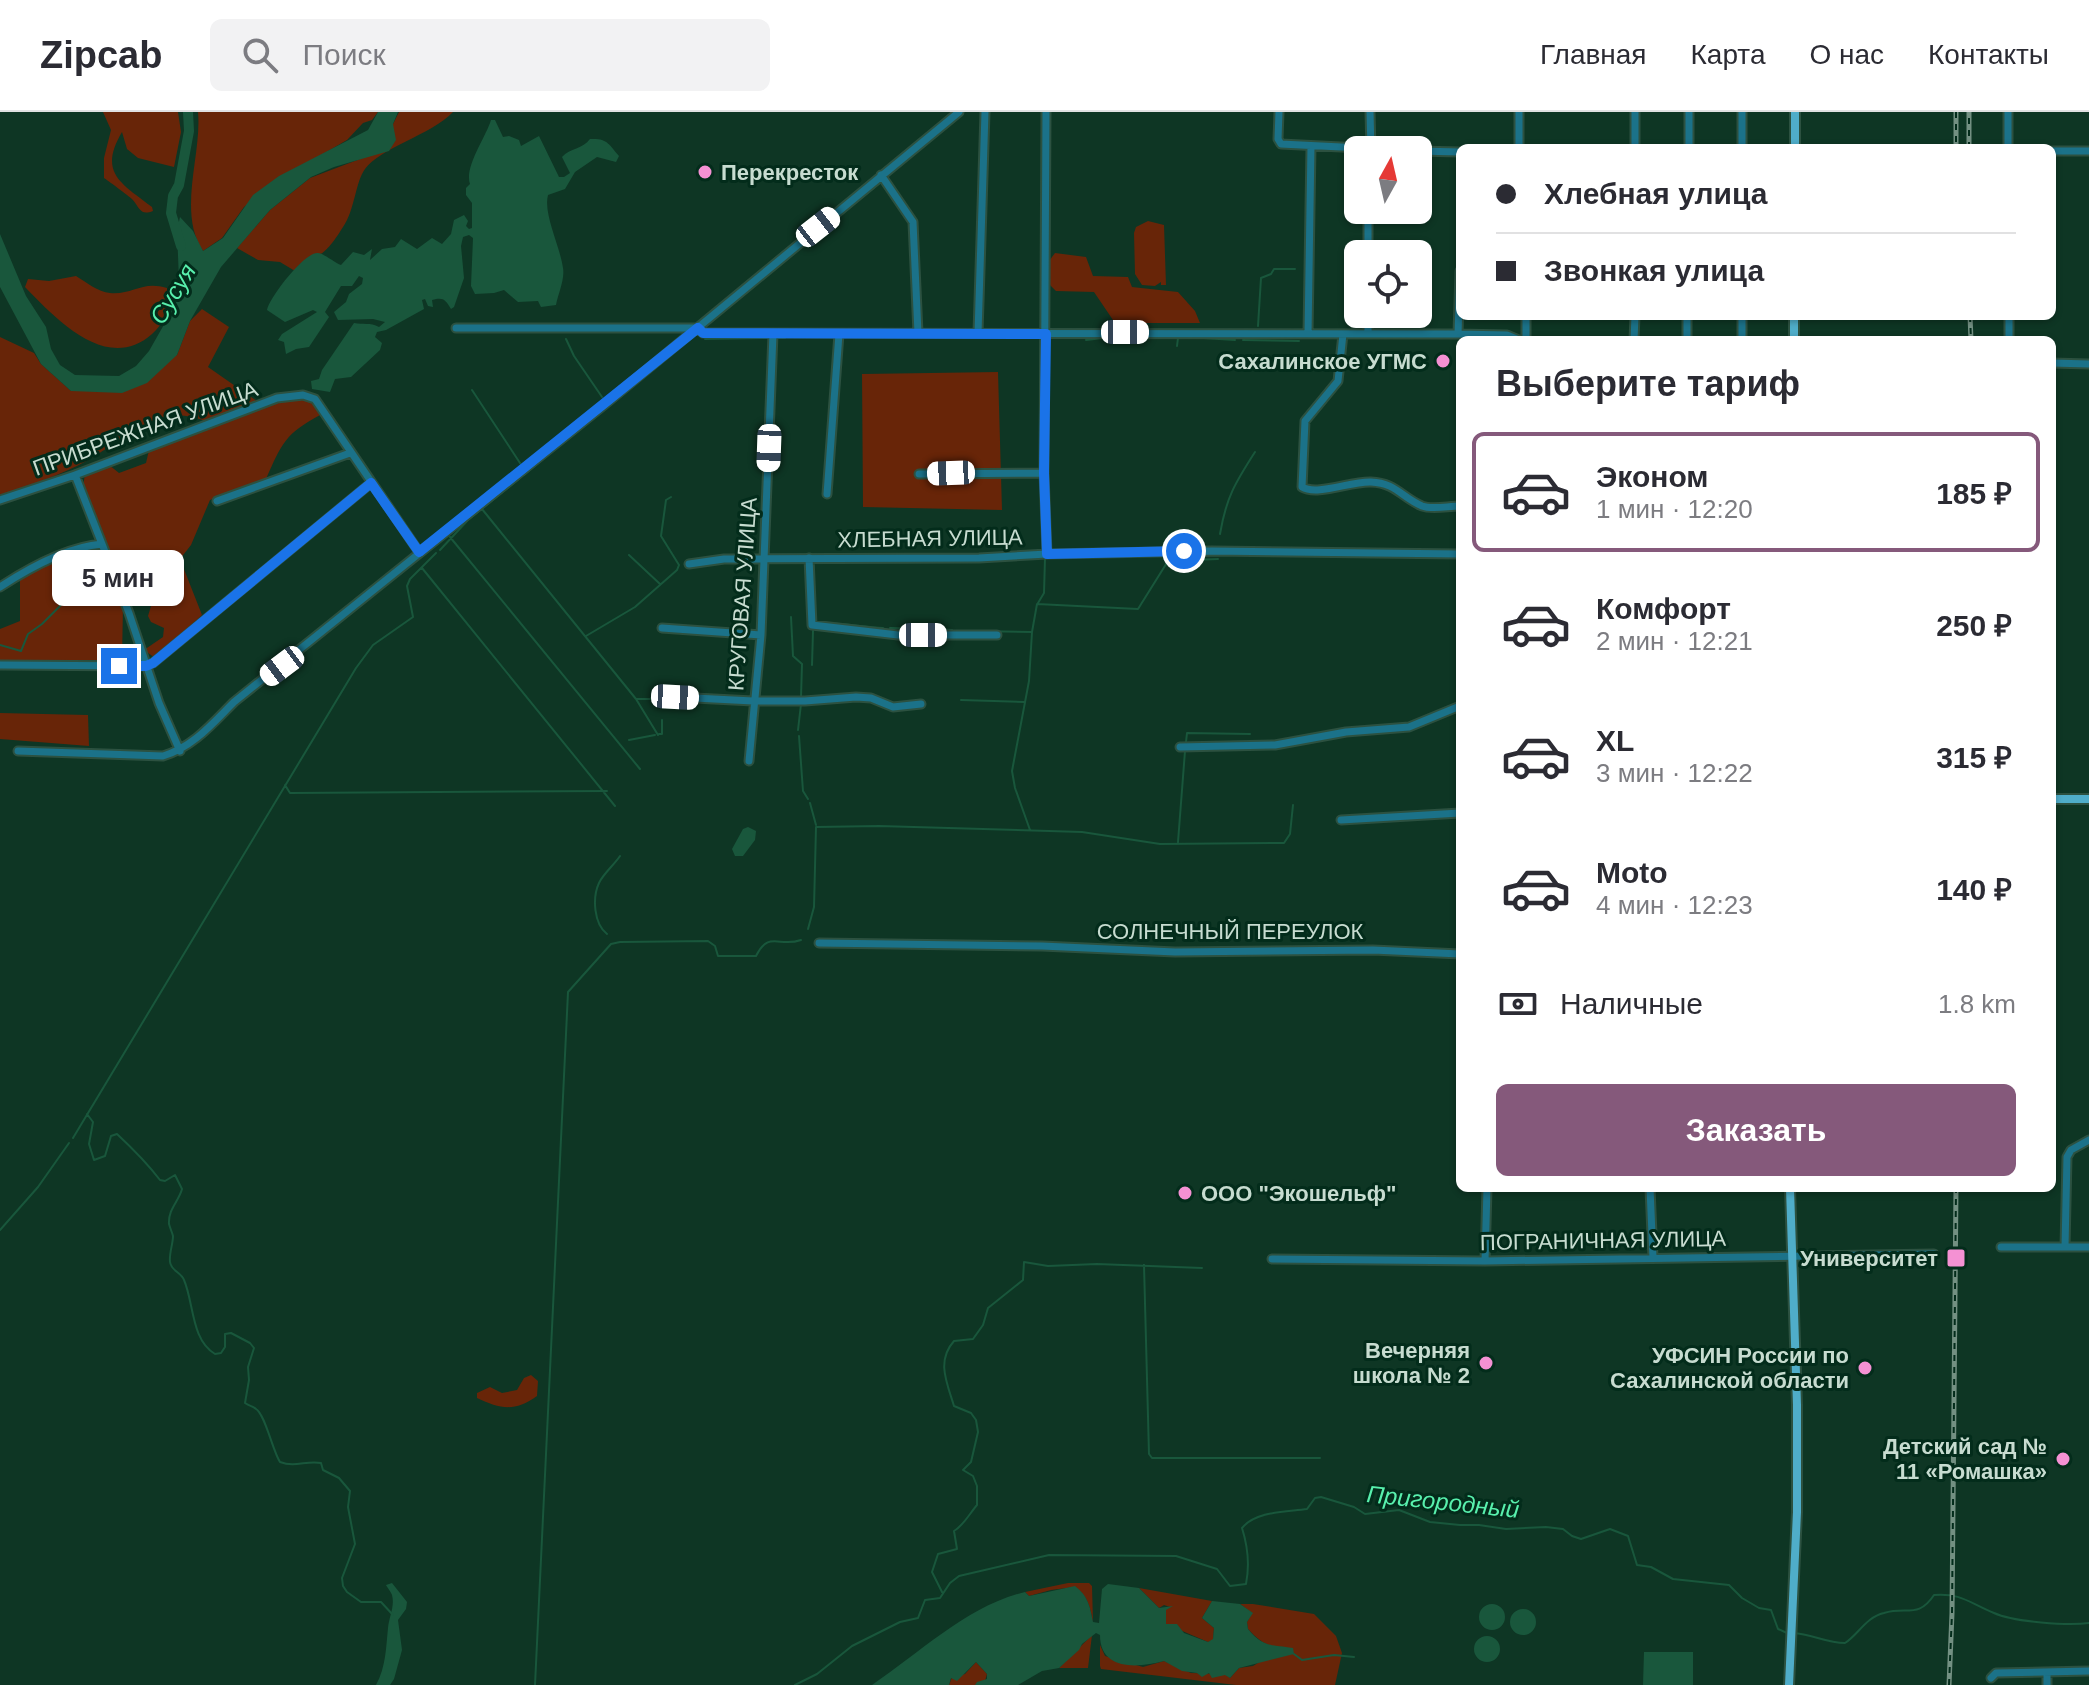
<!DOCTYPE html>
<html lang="ru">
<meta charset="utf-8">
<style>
body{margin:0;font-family:Arial,sans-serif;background:#f2f2f3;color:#2b2b33;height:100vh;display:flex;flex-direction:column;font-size:30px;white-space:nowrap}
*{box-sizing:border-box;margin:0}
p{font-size:26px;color:#7c7c81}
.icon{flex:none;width:44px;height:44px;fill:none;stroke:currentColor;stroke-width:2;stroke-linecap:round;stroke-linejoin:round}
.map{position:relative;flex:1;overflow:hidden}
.sheet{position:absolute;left:1456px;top:224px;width:600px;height:856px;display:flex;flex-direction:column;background:#fff;border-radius:12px;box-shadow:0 2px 6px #0004}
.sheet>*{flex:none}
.top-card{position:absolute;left:1456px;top:32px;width:600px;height:176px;border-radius:12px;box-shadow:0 2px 6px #0004;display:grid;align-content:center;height:176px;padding:0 40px;background:#fff}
.needle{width:52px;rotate:8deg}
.controls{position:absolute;left:1344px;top:24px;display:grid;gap:16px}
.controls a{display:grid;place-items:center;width:88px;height:88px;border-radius:12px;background:#fff;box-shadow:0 2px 6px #0004;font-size:40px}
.end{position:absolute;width:36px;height:36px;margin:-18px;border:10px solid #1a73e8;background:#fff;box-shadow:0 0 0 4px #fff}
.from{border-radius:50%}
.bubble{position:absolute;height:56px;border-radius:12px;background:#fff;box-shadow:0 2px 6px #0004;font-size:26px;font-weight:700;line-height:56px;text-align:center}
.car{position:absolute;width:24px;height:48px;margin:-24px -12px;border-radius:10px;box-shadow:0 0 6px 2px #0007;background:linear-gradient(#fff 24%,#345 0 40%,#fff 0 76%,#345 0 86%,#fff 0)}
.top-card b{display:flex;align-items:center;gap:28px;height:76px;font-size:30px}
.top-card b+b{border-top:2px solid #e1e1e2}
.top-card i{width:20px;height:20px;background:#2b2b33}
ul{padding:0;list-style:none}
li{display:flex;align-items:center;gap:24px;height:120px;margin:0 16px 12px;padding:0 24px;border:4px solid transparent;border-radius:12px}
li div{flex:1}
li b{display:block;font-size:30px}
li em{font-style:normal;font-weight:700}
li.on{border-color:#85597b}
li>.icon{width:72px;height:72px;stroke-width:1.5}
h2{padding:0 40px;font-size:36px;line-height:96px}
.pay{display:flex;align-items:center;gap:20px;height:88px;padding:0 40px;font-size:30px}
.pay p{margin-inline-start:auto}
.primary-button{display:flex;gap:16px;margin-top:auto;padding:16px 40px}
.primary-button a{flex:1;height:92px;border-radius:12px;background:#85597b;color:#fff;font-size:32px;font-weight:700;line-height:92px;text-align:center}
header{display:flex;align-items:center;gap:48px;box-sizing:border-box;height:112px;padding:0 40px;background:#fff;border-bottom:2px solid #e1e1e2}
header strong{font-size:38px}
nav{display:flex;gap:44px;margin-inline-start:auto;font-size:28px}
.search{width:560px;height:72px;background:#f2f2f3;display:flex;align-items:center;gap:20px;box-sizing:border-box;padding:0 28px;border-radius:12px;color:#7c7c81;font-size:30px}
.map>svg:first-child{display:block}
</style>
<header>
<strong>Zipcab</strong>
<div class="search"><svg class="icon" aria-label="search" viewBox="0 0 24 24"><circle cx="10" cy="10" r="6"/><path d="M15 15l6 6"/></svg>Поиск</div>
<nav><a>Главная</a><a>Карта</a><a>О нас</a><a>Контакты</a></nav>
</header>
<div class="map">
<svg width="2089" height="1573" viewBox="0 0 2089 1573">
<rect width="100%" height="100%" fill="#0e3624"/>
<path fill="#682508" d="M103 0H178L181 20 174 55 138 46 127 37 122 20C98 61 121 71 152 95L153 99C140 104 140 96 132 87 130 85 106 67 104 66V46L111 18Z
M198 0H378L372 8 363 11 347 28 292 60 244 95 222 126 203 139C177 100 202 43 198 0Z
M399 0H453C431 23 380 36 365 57 355 71 355 98 343 115 338 123 328 139 319 143 308 149 302 147 295 159L280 150 258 148 237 136 270 98 310 66 360 47 393 12Z
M1148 109 1164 113 1166 173H1161V170L1155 174 1142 173 1135 162 1134 121 1136 115Z
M1055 141 1086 145 1093 164 1128 165 1132 175 1178 180 1195 199 1200 211H1115L1094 180 1056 179 1049 172V149Z
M76 164C86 170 98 180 110 181 133 183 142 168 167 176 169 195 167 209 152 222 107 262 56 207 25 175L28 167 49 169Z
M202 197 229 215 208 255 258 290 207 310C196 305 177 301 164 305 136 313 113 334 88 348 60 364 29 373 0 385V225L34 241 41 252 71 279H96L177 243 190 209Z
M998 260 1002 398 863 395 862 262Z
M302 286 310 288 320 303C285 322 282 331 266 367L210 388 191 433 180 447 202 503 155 546 144 538 163 525 164 516 151 510 148 504 151 494 145 483C153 470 159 460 152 446L136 441H124L114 460 83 376 85 361 109 353 119 361 146 351 149 338 280 290Z
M100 438 107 457 94 472 101 481 116 480 123 494 122 548H0V517L20 509V466L71 442Z
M0 601 88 603 89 634 0 627Z
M531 1263 538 1269 537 1284C515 1300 500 1297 477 1286V1281L490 1275 502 1281 517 1278 524 1266Z
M1068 1471H1089L1092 1474 1093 1510C1090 1495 1088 1484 1075 1475L1051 1478 1029 1484 1025 1480Z
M1139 1476 1212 1489 1202 1506 1214 1516 1213 1528 1208 1530 1166 1512V1497L1170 1495 1164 1493 1159 1496Z
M1240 1492H1253L1314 1502 1336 1524 1342 1541 1335 1573H1236L1101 1557 1100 1554V1533L1105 1544 1143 1555 1164 1549 1191 1561 1225 1562 1230 1566 1239 1556 1253 1554 1284 1535C1268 1536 1259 1529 1248 1517L1247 1510 1252 1501Z
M1092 1523 1088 1556H1059Z
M976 1550 987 1562 985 1569 975 1573H949L952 1565 965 1562Z"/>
<path fill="#19573c" d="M378 0H398L393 12 396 28 389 39 334 55 311 65 270 98 221 155 190 209 177 243 147 271 122 281 71 279 41 252 0 175V122L26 184 46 215 51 237 60 253 75 263 119 264 136 254 149 239 170 202 179 168 177 119 180 105 193 119 203 139 223 126 253 83 279 64 368 18Z
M491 8H495L503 25 509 24 519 28 521 34 539 24 559 65H564L570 61 562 45C570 36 583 37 590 27 607 26 609 32 619 44L616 50 597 45 575 60 565 77 548 83C543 102 560 134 563 156 565 167 558 182 556 193L541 195 538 189 518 190 504 178 494 181 475 182 471 174 473 126 469 123 463 125 461 134 464 166 454 195 451 197C445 187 443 185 432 188L433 195 428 194 425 187 422 188 424 197 386 218 377 220 375 225 382 231 380 238 351 265 335 267 330 280 312 277 311 269 319 267 322 258 354 211C363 213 370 210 379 215L385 210 373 207 338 208 334 200 346 190 349 182 362 172 363 166 359 164 352 174H341L325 200 329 205 309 235 296 237 286 242 284 230 278 228 282 222 317 200 313 198 285 210 267 198C269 186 305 139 318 141 323 141 335 151 341 153L353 140 364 143 372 137 370 148 382 137 395 135 401 127 417 137 432 126 442 132 451 122 454 108 464 103 468 109 466 114 469 117 472 116V91L466 83V76L470 72C464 55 486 25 491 8Z
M748 715 756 719 755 728 743 744H735L732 737 743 717Z
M392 1471 407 1490 406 1497 398 1508 402 1538 394 1567 390 1573H376C386 1555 386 1535 388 1516 389 1505 395 1494 392 1483 391 1480 387 1475 386 1473Z
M1108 1472 1139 1476 1159 1496 1173 1494 1166 1498V1512H1177L1184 1521 1208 1530 1213 1527 1214 1516 1202 1506 1212 1489 1240 1492 1253 1501 1247 1510 1248 1517C1264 1536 1270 1532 1293 1536L1294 1542 1239 1556 1230 1566 1225 1563 1212 1566 1209 1561 1202 1565 1197 1561 1182 1559 1164 1549C1138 1556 1100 1559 1100 1523L1096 1521 1082 1532 1079 1538 1059 1556 1042 1559 1018 1573H975L977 1570 987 1567V1562L976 1550 957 1569 951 1566 949 1573H872C921 1540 967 1494 1025 1480L1029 1484 1075 1474C1088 1484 1090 1494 1093 1510L1099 1511 1102 1477Z
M1479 1505a13 13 0 1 1 26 0a13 13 0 1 1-26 0Z
M1510 1510a13 13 0 1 1 26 0a13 13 0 1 1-26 0Z
M1474 1537a13 13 0 1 1 26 0a13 13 0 1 1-26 0Z
M1644 1540H1693V1573H1643Z"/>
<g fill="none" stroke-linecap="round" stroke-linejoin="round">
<path stroke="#19573c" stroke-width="2" d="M861 86 881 70
M1258 214 1261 166 1271 162 1274 157H1295
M776 226H785
M1203 226 1235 228
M566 227 574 244 602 285
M705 227 768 226
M1086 228 1103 226 1169 225
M1243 228 1299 229
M1177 234 1178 226H1196
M657 254 690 227
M472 278 520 351
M524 363 559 333
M482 397 636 587 658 623
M1220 422C1226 386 1235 371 1255 340
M450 425 640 657
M440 438 468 408 519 367
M629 443 660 472
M422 456 615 694
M1038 491 1044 481 1045 446
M791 505 793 544 802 552 801 585
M823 511C844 511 863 515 883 516
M890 516 932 517
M938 517 952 518
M976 519 1032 520
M586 524 635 495 677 458 679 453 661 424 666 388 671 385
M0 533 21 539 28 522 42 512 80 474 101 457
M812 553 813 519
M636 587H673
M961 588 1024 590
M798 618 801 592
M659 622H662V608
M799 624 803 679 808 687
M629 628 655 623
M1186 630 1187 621 1250 622
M285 673 290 681 607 679
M810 691 816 713
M1030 718 1015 676 1012 659 1029 569 1032 520 1037 492 1138 497 1168 449 1218 447
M1178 730 1185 639
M808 817 814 795 816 715 879 714 1082 720 1160 732 1284 731 1290 722 1293 693
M607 822C594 812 592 786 599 771 603 762 614 753 620 744
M87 1002 93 1010 89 1032 94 1048 105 1044 111 1024 117 1022C132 1036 147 1051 160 1068L165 1069 175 1063 182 1077C179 1089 168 1097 169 1112 170 1116 172 1120 173 1124 173 1132 169 1141 170 1150 171 1159 181 1160 184 1168 194 1191 191 1228 215 1242L221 1241 225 1235V1222L231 1221 250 1231 254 1236 248 1255 249 1268 245 1291C249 1294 253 1294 256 1297 265 1302 273 1340 280 1350 296 1356 306 1348 321 1351L323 1358 339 1366 350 1379 348 1395 355 1432 342 1466 343 1474 347 1480 361 1490H381L393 1503
M73 1026 356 556 373 533 413 505 407 474 410 467 436 441
M0 1118 38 1075 69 1031
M1144 1153 1149 1342 1152 1346H1320
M942 1480 932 1460 938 1442 957 1437 954 1419C964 1413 970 1401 977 1393V1374L973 1364 963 1358 971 1350 978 1320 976 1308 971 1301 954 1294C947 1271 936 1249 954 1229L973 1227 983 1213 988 1196 1023 1168 1024 1150 1048 1154 1097 1152 1202 1156
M1793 1521C1812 1522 1826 1531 1845 1531 1858 1523 1866 1505 1884 1501 1907 1494 1918 1507 1934 1483 1962 1481 1969 1491 1994 1501 2014 1510 2068 1514 2089 1511
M1294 1542 1302 1548 1334 1543 1354 1545
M535 1573 568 880 611 832 620 830 708 829 715 834 718 844H756C769 818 779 836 801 828
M795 1573 817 1562 852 1534 900 1510 918 1506 925 1488 940 1486 950 1471 959 1464 1049 1443 1176 1444 1217 1457 1230 1474 1246 1472C1250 1452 1248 1435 1242 1416 1256 1399 1286 1400 1307 1397L1315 1386 1321 1385 1354 1395 1365 1402 1399 1398 1430 1410 1460 1413H1479L1506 1417 1546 1415 1563 1417 1572 1424 1581 1427 1610 1417 1628 1424 1637 1453 1651 1455 1673 1467 1729 1473 1742 1486 1759 1496 1771 1498 1778 1517 1787 1521"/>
<path stroke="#19573c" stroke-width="10" d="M181 134 171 101 173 84 179 73 189 19 188 0"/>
<defs>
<path id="minor" d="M1046 0 1044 361 1047 442
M1279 0 1278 27 1281 32 1401 38
M1370 0 1371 38
M1635 0V36
M1742 0V36
M2008 0V36
M1519 36V0
M1689 36V0
M1418 39 1460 40
M2052 39H2089
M881 63 913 110 918 221
M1368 142V98
M1526 204V228
M456 216H698L703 221 1458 222 1507 223 1519 228
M978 221 985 0
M1368 221V202
M1308 222 1311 34
M1343 222 1338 269 1305 309 1302 375C1317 384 1351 369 1371 370 1396 371 1401 385 1422 394 1432 398 1448 394 1460 394
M1458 222 1460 159
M1634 228 1635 204
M1687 228V204
M1742 228V204
M2009 228V204
M2052 251 2089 252
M919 362 1044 361
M75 363 129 501 159 591 180 639
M827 382 839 222
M0 388 75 363 277 286 303 283 315 287 419 440
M217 389 350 341
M809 446 812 513 898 523H997
M689 452 724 447 979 446 1047 442 1212 439 1460 442
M0 475C29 456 67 435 102 432
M662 516 761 523
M0 553 146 554 153 551 371 371
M675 585 753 589H805L856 585 871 586 893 595 921 592
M1180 635 1275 633 1346 620 1409 615 1460 594
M18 639 163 644C193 635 212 612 234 590L604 293 959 0
M749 649 761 523 773 222
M1341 708 1460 701
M819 831 1042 834 1175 840 1373 838 1460 842
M1650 1076 1653 1146
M2001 1135H2089
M2065 1135 2067 1045 2071 1038 2089 1028
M1272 1147 1485 1149 1934 1142
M1485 1149 1487 1076
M2047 1560V1573
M1991 1566 1996 1561 2089 1559"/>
<path id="major" d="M1795 36V0
M1794 228V204
M2052 687H2089
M1789 1573 1797 1400V1293L1790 1076"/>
</defs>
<use href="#minor" stroke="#2c5140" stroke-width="11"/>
<use href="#major" stroke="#2c5140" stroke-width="12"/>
<use href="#minor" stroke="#1b7289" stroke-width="7"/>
<use href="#major" stroke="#4fadc9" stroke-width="8"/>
<defs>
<path id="rail" d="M1956 0V36
M1969 36V0
M1970 204 1971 228
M1949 1573 1952 1501 1956 1076"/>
</defs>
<use href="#rail" stroke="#739082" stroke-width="5"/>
<use href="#rail" stroke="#032c1b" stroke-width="2" stroke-dasharray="6" stroke-linecap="butt"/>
</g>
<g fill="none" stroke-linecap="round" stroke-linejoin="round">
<path stroke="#1a73e8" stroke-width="10" d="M119 554H146L153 551 371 371 419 440 698 216 703 221 1046 222 1044 361 1047 442 1184 439"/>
</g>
<g fill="#f491d3" stroke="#032c1b" stroke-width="3">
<circle cx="705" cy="60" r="8"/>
<circle cx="1443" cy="249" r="8"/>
<circle cx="1185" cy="1081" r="8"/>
<rect x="1946" y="1136" width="20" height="20" rx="4"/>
<circle cx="1486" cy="1251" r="8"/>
<circle cx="1865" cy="1256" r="8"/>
<circle cx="2063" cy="1347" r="8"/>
</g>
<g text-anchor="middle" stroke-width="6" stroke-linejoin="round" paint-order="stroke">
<g font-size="22" font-weight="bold" fill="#c7dcd0" stroke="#032c1b" text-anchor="end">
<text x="721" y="68" text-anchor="start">Перекресток</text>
<text x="1427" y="257">Сахалинское УГМС</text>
<text x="1201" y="1089" text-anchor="start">ООО "Экошельф"</text>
<text x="1938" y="1154">Университет</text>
<text x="1470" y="1246">Вечерняя<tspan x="1470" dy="25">школа № 2</tspan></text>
<text x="1849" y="1251">УФСИН России по<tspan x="1849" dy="25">Сахалинской области</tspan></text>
<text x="2047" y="1342">Детский сад №<tspan x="2047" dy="25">11 «Ромашка»</tspan></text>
</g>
<g font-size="22" fill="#c7dcd0" stroke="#032c1b">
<text transform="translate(145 316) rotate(-20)" y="8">ПРИБРЕЖНАЯ УЛИЦА</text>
<text transform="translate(930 426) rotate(-1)" y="8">ХЛЕБНАЯ УЛИЦА</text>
<text transform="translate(742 482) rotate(-86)" y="8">КРУГОВАЯ УЛИЦА</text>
<text x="1230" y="827">СОЛНЕЧНЫЙ ПЕРЕУЛОК</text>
<text transform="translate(1603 1128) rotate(-1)" y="8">ПОГРАНИЧНАЯ УЛИЦА</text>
</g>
<g font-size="24" font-style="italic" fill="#58f0ad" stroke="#032c1b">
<text transform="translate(173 182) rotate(-59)" y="8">Сусуя</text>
<text transform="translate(1443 1390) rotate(6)" y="8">Пригородный</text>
</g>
</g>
</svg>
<div class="controls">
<a><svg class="needle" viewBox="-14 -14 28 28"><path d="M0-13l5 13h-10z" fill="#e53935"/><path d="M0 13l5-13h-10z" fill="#7c7c81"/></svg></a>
<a><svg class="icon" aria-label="locate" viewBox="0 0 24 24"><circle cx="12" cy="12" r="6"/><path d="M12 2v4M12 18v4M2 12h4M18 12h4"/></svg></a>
</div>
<i class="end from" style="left:1184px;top:439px"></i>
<i class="end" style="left:119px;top:554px"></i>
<div class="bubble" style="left:52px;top:438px;width:132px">5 мин</div>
<i class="car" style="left:818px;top:115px;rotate:52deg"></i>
<i class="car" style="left:1125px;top:220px;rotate:90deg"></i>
<i class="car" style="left:769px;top:336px;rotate:182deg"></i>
<i class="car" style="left:951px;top:361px;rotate:268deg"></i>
<i class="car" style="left:923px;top:523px;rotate:90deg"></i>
<i class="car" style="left:282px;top:554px;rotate:233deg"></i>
<i class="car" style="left:675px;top:585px;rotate:93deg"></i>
<div class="top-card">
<b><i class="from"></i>Хлебная улица</b>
<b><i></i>Звонкая улица</b>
</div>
<section class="sheet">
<h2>Выберите тариф</h2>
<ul>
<li class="on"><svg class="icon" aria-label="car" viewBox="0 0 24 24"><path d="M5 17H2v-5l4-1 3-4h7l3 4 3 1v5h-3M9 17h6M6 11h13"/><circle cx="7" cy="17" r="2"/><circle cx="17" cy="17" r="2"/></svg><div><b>Эконом</b><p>1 мин · 12:20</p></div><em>185 ₽</em></li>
<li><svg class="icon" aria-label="car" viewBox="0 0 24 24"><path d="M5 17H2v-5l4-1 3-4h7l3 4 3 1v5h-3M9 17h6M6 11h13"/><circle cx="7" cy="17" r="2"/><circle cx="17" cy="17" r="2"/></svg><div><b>Комфорт</b><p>2 мин · 12:21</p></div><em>250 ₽</em></li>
<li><svg class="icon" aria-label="car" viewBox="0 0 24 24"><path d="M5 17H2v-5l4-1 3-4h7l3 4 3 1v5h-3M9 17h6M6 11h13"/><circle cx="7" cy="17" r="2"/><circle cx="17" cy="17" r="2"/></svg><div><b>XL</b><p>3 мин · 12:22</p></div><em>315 ₽</em></li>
<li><svg class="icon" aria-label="car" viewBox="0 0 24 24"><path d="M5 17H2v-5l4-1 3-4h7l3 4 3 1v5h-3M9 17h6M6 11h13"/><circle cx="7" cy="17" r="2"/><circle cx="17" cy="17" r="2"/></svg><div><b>Moto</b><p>4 мин · 12:23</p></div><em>140 ₽</em></li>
</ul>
<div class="pay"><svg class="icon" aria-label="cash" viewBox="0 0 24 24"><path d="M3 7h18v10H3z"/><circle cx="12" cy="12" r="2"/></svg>Наличные<p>1.8 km</p></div>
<div class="primary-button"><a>Заказать</a></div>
</section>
</div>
